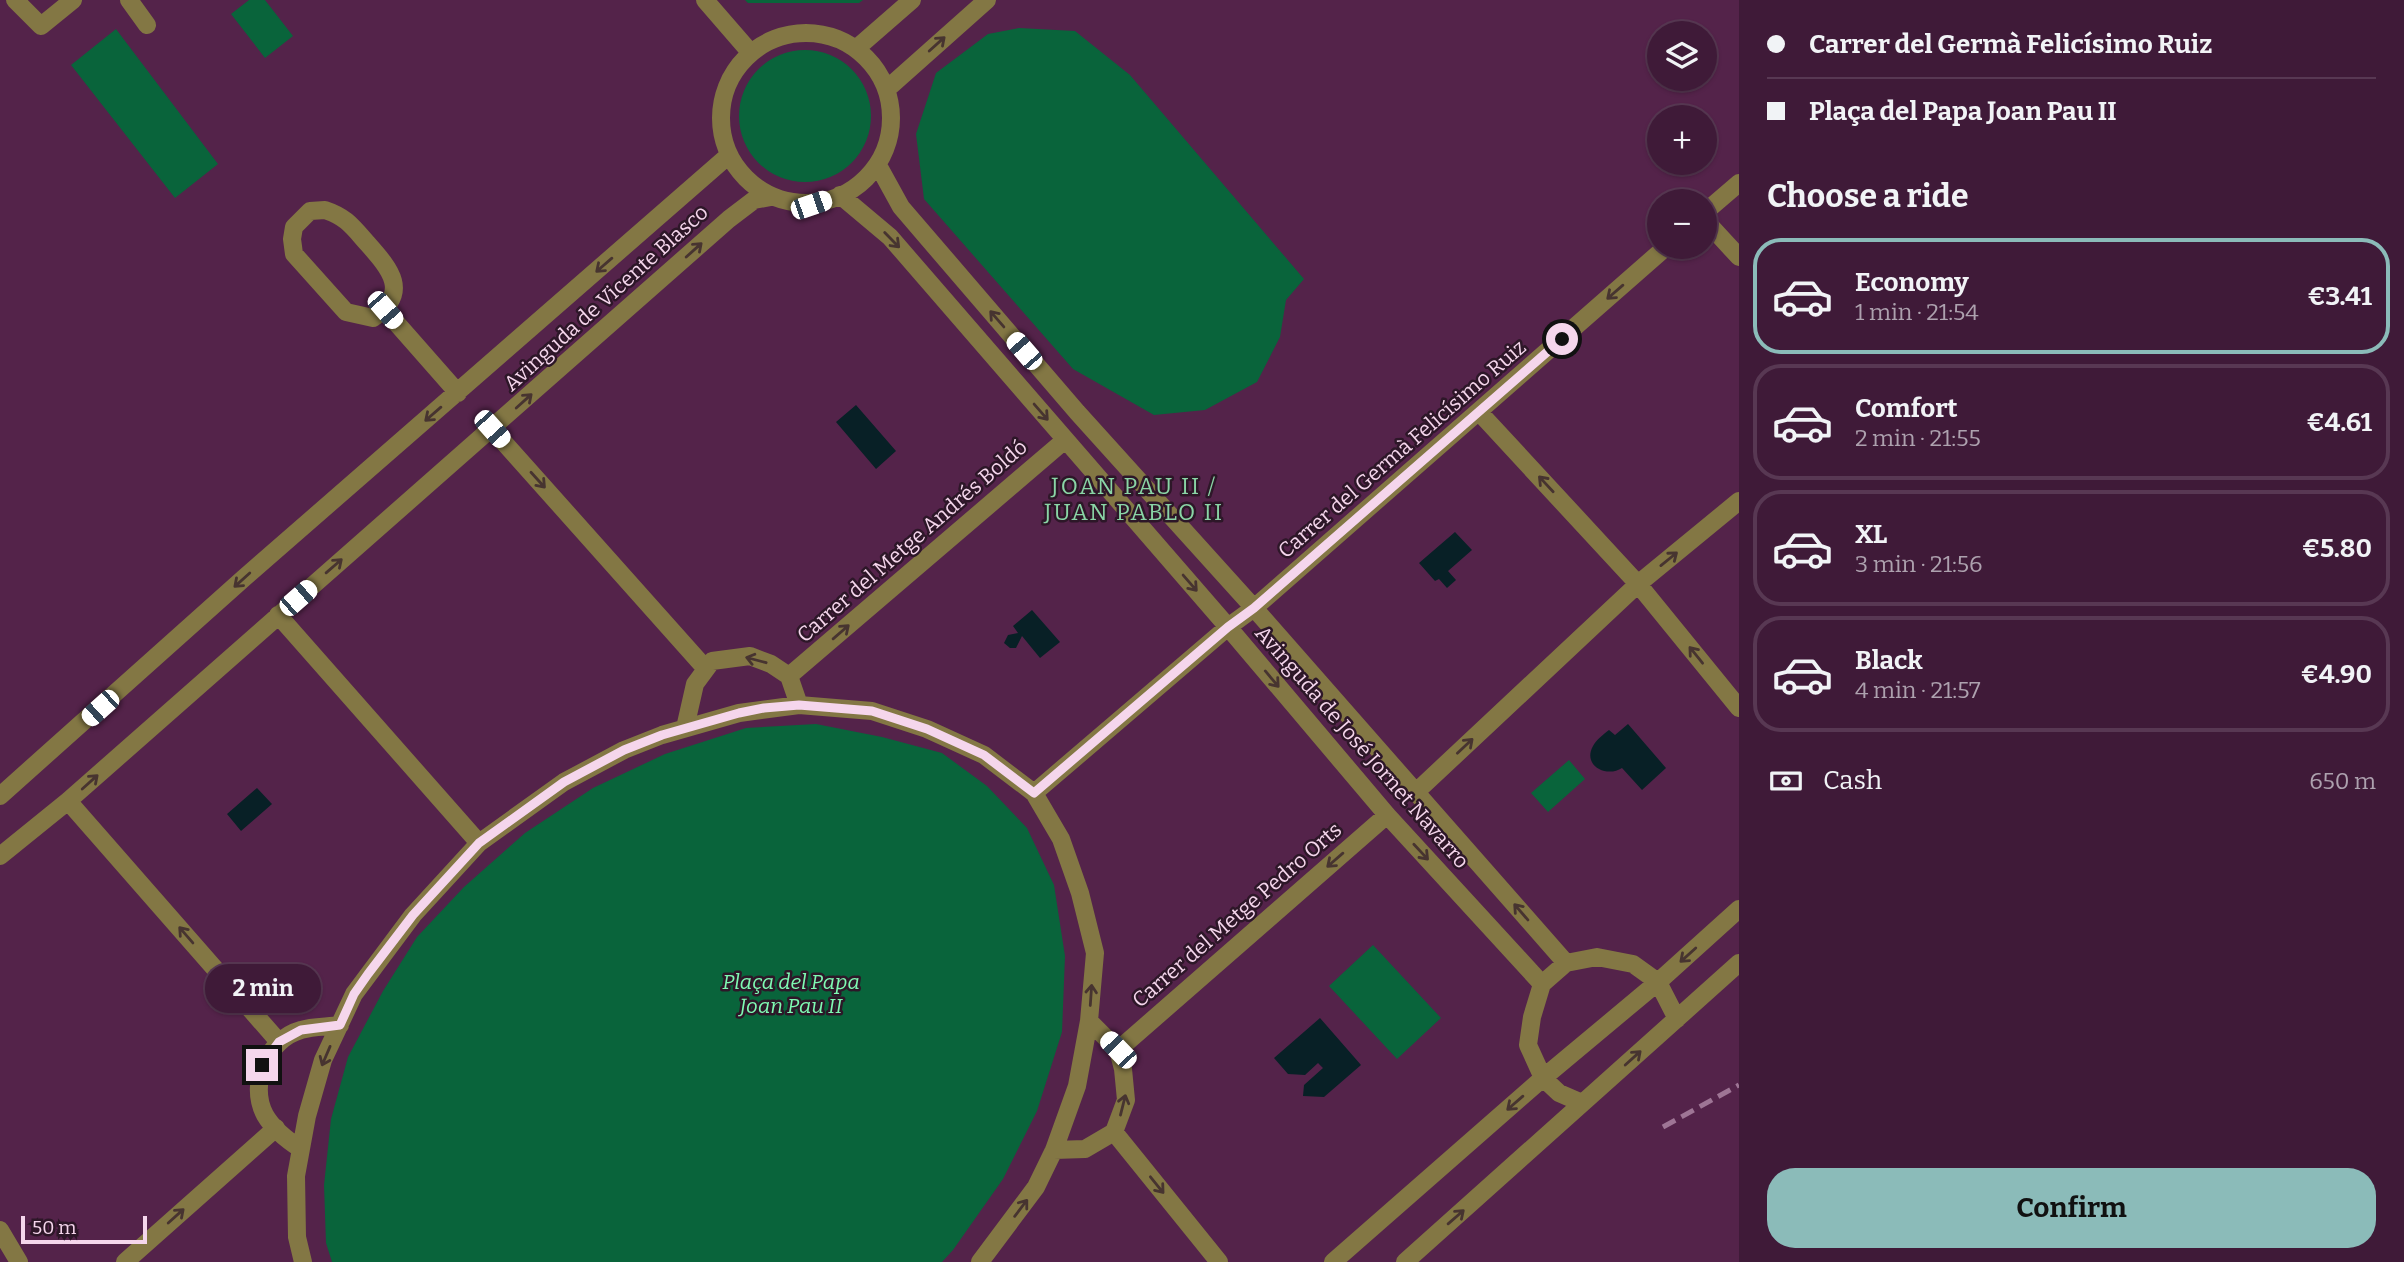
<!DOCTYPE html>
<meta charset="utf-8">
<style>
body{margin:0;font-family:Bitter,serif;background:#462340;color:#f1f3f6;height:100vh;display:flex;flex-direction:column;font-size:26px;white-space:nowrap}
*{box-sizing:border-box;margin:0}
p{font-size:23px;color:#ada1ae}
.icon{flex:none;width:38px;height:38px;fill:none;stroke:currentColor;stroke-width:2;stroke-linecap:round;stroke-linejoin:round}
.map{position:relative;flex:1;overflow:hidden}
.details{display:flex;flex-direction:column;background:#3f1a38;width:665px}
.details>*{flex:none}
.banner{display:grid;align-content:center;height:154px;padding:0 28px;background:#3f1a38}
.controls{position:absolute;left:1647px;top:21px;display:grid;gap:14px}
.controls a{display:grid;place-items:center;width:70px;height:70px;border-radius:50%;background:#3f1a38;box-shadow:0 2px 5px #0004,0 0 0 2px #583853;font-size:35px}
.scale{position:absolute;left:21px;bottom:18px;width:126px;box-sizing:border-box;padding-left:7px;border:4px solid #f5d6ec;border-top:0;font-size:19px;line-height:24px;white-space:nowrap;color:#f5d6ec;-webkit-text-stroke:5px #2d1728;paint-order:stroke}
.end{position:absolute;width:32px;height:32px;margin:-16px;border:9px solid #f5d6ec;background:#111;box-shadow:0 0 0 4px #111}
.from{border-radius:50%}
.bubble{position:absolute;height:49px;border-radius:24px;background:#3f1a38;box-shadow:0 2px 5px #0004,0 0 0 2px #583853;font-size:23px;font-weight:700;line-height:49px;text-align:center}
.car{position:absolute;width:21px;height:42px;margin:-21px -10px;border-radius:9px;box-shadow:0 0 5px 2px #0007;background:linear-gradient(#fff 24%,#345 0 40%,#fff 0 76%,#345 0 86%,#fff 0)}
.banner b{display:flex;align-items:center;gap:24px;height:66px;font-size:26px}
.banner b+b{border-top:2px solid #583853}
.banner i{width:18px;height:18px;background:#f1f3f6}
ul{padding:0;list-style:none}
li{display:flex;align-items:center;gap:21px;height:116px;margin:0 14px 10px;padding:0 14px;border:4px solid #583853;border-radius:28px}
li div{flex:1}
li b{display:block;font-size:26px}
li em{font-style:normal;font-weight:700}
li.on{border-color:#8bbbb9}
li>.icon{width:63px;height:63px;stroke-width:1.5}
h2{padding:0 28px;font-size:32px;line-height:84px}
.pay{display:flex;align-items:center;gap:18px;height:77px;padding:0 28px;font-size:26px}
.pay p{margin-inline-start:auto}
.primary-button{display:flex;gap:14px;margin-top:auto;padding:14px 28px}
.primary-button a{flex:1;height:80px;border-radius:28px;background:#8bbbb9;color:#111;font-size:28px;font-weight:700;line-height:80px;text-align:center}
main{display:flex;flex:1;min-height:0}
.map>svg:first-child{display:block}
</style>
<main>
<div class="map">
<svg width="1739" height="1262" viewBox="0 0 1739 1262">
<rect width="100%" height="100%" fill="#54234a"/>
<path fill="#09643b" d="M249 0H265L293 36 265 58 231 14Z
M745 0H863L859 3H748Z
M1019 28 1075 31 1130 75 1304 279 1286 300 1280 337 1257 382 1205 410 1154 415 1073 369 924 199 916 134 936 73 988 34Z
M116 29 218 164 175 198 71 65Z
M739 116a66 66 0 1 1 132 0a66 66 0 1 1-132 0Z
M816 724 882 737 942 753 987 786 1027 828 1054 885 1065 956 1062 1032 1037 1111 1003 1179 953 1250 942 1262H332L326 1243 324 1185 331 1119 348 1057 383 991 417 937 464 887 525 833 593 788 665 754 746 728Z
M1569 760 1585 779 1548 812 1531 793Z
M1373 945 1441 1018 1397 1059 1329 986Z"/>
<path fill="#082026" d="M856 405 896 451 876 469 836 422Z
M1455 532 1472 550 1448 571 1456 580 1447 588 1439 579 1435 581 1419 563Z
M1032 610 1060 642 1040 658 1022 636 1016 648H1010L1004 643 1008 635 1018 633 1013 626Z
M1628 724 1666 768 1642 790 1622 768C1607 778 1582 766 1593 746 1596 740 1604 734 1609 730L1615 735Z
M257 788 272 804 241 831 227 814Z
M1320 1018 1361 1065 1324 1097 1303 1096 1304 1085 1323 1068 1318 1063 1305 1075 1288 1074 1274 1058Z"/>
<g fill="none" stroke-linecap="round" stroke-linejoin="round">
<path stroke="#837744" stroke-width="18" d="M15 0 41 26 73 0
M129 0 147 25
M705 0 750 52
M721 118a85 85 0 1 1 170 0a85 85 0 1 1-170 0Z
M858 47 912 0
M887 89 987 0
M879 167 901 207 1077 412 1254 608 1566 963
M840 195 890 237 1228 627 1387 815 1542 984
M325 210C346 217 352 226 367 243 390 269 411 292 373 318L346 312 294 254 292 239 294 227 310 211Z
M1704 213 1739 183
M1704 219 1739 257
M385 310 458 393
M1479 412 1638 584 1739 708
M492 429 706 669
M278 615 479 843
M789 676 1065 440
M685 728 695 684 712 661 750 656 771 664 789 676 799 705
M1416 792 1638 584 1739 501
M1034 793 1228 627 1254 608 1666 247
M0 796 244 578 729 155
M68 801 279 1042
M0 856 68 801 729 219 754 200 771 197
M1118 1050 1387 815
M1582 1103 1559 1093 1543 1078 1528 1045 1532 1017 1542 984 1566 963 1597 957 1633 964 1658 982 1677 1019
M1114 1132 1219 1262
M301 1149C287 1140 273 1129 265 1115 248 1083 268 1039 301 1030 313 1026 328 1027 340 1025
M1054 1150 1085 1149 1114 1132 1126 1100 1123 1069 1118 1050 1089 1021
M0 1230 19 1262
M125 1262 276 1128
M303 1262 297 1237 296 1176 307 1116 323 1060 354 994 413 915 479 843 564 782 624 750 662 735 739 713 799 705 872 711 927 729 984 755 1034 793 1061 839 1080 893 1095 953 1089 1021 1077 1086 1054 1150 1036 1187 980 1262
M1333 1262 1543 1078 1658 982 1739 909
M1405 1262 1739 963"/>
<path stroke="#9e7595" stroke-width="5" stroke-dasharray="14 7" stroke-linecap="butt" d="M1663 1127 1739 1085"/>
</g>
<defs><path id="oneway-shaft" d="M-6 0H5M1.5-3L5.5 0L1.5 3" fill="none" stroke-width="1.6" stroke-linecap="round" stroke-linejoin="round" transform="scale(1.75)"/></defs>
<g stroke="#473430">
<use href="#oneway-shaft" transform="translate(937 44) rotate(-42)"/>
<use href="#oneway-shaft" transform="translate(892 240) rotate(46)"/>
<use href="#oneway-shaft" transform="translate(694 250) rotate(-42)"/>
<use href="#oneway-shaft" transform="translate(604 265) rotate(139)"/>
<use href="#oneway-shaft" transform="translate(1615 292) rotate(139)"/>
<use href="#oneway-shaft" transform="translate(997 319) rotate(-131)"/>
<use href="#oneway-shaft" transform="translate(524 401) rotate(-42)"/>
<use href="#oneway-shaft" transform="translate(1041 412) rotate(49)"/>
<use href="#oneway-shaft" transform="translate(433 414) rotate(139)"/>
<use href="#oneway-shaft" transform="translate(538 480) rotate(48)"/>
<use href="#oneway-shaft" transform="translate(1546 484) rotate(-133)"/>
<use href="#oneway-shaft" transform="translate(1669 559) rotate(-39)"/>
<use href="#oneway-shaft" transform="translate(334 566) rotate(-41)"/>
<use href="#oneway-shaft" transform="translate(242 580) rotate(138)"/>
<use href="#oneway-shaft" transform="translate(1190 583) rotate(49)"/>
<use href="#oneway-shaft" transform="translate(841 632) rotate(-41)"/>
<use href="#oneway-shaft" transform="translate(1696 655) rotate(-129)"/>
<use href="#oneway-shaft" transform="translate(756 660) rotate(-165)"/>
<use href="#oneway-shaft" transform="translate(1272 679) rotate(50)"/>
<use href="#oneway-shaft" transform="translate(1465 746) rotate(-43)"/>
<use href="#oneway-shaft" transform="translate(90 782) rotate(-42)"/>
<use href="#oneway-shaft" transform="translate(1421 852) rotate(47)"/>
<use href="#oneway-shaft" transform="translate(1335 860) rotate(139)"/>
<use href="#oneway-shaft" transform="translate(1521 912) rotate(-131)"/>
<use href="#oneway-shaft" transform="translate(186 935) rotate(-131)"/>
<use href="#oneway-shaft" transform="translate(1688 955) rotate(138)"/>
<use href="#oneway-shaft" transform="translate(1091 995) rotate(-86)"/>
<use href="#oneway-shaft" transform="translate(326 1056) rotate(113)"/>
<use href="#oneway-shaft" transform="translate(1633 1058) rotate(-42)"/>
<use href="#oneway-shaft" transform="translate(1515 1103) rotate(139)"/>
<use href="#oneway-shaft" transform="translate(1123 1105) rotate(-76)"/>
<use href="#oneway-shaft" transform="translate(1157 1185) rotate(51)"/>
<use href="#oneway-shaft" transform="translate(1021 1208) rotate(-53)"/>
<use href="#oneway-shaft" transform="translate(176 1216) rotate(-42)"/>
<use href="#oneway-shaft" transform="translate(1456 1217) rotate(-41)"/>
</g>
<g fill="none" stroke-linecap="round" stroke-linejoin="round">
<path stroke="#f5d6ec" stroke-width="9" d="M262 1065 279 1042 301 1030 340 1025 354 994 368 974 413 915 479 843 564 782 624 750 662 735 739 713 764 708 799 705 872 711 927 729 984 755 1034 793 1228 627 1254 608 1562 339"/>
</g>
<g text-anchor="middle" stroke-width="5" stroke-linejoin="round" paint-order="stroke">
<g font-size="21" fill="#f5d6ec" stroke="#2d1728">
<text transform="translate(606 298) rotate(-42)" y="7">Avinguda de Vicente Blasco</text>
<text transform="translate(1402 449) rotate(-41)" y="7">Carrer del Germà Felicísimo Ruiz</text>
<text transform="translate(912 541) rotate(-41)" y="7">Carrer del Metge Andrés Boldó</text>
<text transform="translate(1362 747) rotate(49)" y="7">Avinguda de José Jornet Navarro</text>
<text transform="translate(1237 915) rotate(-41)" y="7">Carrer del Metge Pedro Orts</text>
</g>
<g font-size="21" font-style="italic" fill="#7ffab3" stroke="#2d1728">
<text x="791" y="989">Plaça del Papa<tspan x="791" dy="24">Joan Pau II</tspan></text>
</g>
<g font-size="23" letter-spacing="2" fill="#8ad5a6" stroke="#2d1728">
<text x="1134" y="494">JOAN PAU II /<tspan x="1134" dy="26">JUAN PABLO II</tspan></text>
</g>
</g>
</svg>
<div class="controls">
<a><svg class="icon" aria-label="layers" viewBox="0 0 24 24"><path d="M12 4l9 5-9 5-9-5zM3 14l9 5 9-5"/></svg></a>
<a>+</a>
<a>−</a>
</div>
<div class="scale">50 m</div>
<i class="end from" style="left:1562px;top:339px"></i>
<i class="end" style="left:262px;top:1065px"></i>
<div class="bubble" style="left:205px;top:964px;width:116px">2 min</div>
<i class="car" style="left:811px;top:205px;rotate:71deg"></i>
<i class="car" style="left:385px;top:310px;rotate:139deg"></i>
<i class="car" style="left:1024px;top:351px;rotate:319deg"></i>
<i class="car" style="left:492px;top:429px;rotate:138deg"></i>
<i class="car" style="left:298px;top:598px;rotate:49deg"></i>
<i class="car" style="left:100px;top:708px;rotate:228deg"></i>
<i class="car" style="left:1118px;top:1050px;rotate:316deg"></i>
</div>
<section class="details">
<div class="banner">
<b><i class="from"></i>Carrer del Germà Felicísimo Ruiz</b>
<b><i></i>Plaça del Papa Joan Pau II</b>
</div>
<h2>Choose a ride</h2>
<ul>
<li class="on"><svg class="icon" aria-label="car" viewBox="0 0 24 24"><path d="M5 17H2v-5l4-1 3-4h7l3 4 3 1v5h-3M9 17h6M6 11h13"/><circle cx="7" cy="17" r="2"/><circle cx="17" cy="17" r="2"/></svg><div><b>Economy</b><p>1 min · 21:54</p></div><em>€3.41</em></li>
<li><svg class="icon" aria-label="car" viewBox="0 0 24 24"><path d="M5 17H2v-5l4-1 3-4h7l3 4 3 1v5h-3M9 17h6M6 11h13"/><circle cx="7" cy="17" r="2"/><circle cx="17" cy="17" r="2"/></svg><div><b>Comfort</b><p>2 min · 21:55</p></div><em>€4.61</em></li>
<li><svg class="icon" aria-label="car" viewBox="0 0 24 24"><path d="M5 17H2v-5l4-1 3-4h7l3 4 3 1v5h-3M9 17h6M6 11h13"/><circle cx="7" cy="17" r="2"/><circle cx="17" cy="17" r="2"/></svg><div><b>XL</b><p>3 min · 21:56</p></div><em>€5.80</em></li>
<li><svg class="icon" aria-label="car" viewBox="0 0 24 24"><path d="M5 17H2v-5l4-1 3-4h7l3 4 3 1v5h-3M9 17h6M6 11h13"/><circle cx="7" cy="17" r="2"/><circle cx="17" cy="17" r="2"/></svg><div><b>Black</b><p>4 min · 21:57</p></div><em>€4.90</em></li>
</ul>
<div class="pay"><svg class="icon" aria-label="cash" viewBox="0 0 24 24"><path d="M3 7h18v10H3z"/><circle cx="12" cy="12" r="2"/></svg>Cash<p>650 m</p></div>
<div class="primary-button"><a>Confirm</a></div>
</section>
</main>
